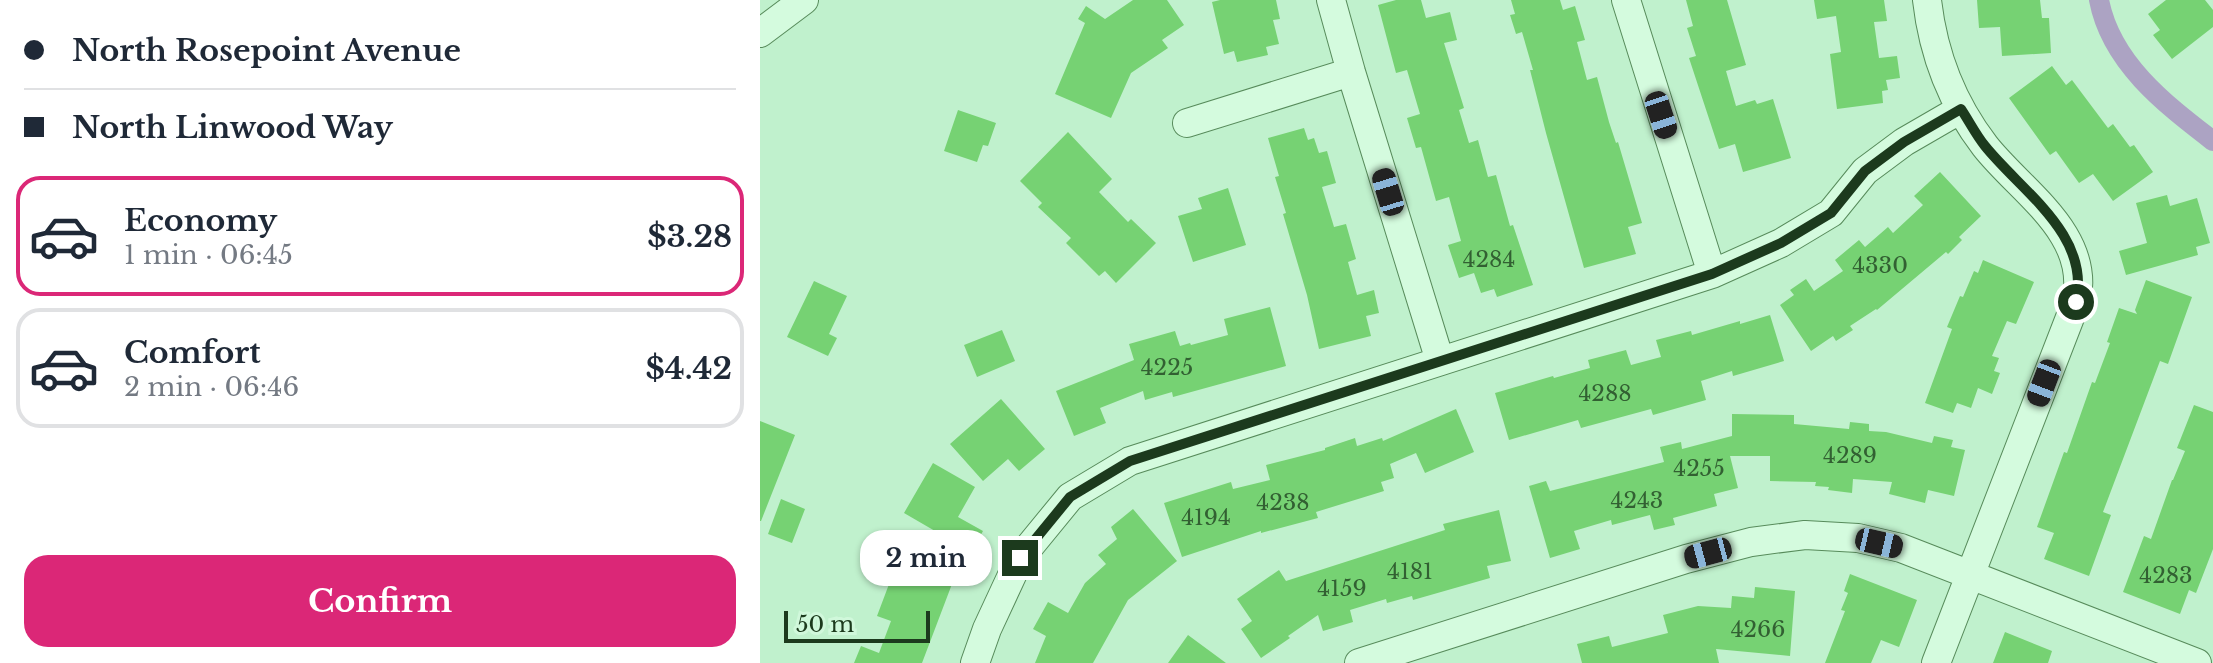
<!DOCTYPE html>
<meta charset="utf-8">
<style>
body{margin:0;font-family:"Libre Baskerville",serif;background:#f2f2f3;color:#1f2937;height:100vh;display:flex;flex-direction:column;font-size:30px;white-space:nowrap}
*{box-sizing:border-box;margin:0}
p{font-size:26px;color:#747a83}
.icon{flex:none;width:44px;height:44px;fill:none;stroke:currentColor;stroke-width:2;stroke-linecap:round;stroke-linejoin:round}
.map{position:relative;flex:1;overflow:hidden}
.drawer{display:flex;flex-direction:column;background:#fff;width:760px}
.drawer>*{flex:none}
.banner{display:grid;align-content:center;height:176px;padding:0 24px;background:#fff}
.scale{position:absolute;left:24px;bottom:20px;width:146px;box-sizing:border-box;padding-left:8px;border:4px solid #1c3a1d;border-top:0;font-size:22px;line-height:28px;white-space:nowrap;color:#1c3a1d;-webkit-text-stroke:6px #d0f8db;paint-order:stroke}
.end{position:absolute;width:36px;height:36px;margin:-18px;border:10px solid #1c3a1d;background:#fff;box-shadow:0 0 0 4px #fff}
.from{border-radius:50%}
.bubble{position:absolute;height:56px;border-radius:24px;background:#fff;box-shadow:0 2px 6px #0004;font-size:26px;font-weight:800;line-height:56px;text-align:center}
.car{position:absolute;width:24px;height:48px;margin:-24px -12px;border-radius:10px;box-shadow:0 0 6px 2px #0007;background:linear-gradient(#222 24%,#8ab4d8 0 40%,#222 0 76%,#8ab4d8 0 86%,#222 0)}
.banner b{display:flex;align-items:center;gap:28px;height:76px;font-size:30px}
.banner b+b{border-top:2px solid #e0e1e3}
.banner i{width:20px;height:20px;background:#1f2937}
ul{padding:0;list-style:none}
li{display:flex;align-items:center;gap:24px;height:120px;margin:0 16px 12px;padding:0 8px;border:4px solid #e0e1e3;border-radius:24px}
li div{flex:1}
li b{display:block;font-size:30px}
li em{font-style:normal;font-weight:800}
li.current{border-color:#db2777}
li>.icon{width:72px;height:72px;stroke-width:1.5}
.button{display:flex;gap:16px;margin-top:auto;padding:16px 24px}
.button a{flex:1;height:92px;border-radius:24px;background:#db2777;color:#fff;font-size:32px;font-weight:800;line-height:92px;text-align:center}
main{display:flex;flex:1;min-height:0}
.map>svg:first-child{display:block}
</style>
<main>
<section class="drawer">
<div class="banner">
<b><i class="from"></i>North Rosepoint Avenue</b>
<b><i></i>North Linwood Way</b>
</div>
<ul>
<li class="current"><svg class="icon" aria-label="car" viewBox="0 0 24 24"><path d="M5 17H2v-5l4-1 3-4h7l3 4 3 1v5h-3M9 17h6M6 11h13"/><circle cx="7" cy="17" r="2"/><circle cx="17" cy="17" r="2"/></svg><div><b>Economy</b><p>1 min · 06:45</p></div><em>$3.28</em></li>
<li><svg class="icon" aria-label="car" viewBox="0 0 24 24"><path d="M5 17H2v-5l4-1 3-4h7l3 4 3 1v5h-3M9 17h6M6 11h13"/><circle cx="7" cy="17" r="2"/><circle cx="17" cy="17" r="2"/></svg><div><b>Comfort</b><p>2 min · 06:46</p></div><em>$4.42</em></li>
</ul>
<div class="button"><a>Confirm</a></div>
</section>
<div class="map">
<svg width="1453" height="663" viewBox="0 0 1453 663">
<rect width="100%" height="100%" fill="#c0f1cd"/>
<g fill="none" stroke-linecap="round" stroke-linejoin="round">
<path stroke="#aca3c3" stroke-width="20" d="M1339 0C1351 63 1405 104 1453 141"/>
</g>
<path fill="#76d273" d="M373 0H407L424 25 402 40 408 48 371 73 351 118 295 94 325 23 318 19 326 6 345 19Z
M460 0H516L520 19 513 20 519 44 506 47 508 55 477 62 474 51 464 54 452 2Z
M636 0H661L666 18 690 12 697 40 684 43 704 108 699 110 709 143 718 140 728 177 736 175 750 226 753 225 773 285 737 297 734 289 721 293 714 273 699 278 688 245 701 241 689 197 676 201 661 147 656 148 647 118 660 114 647 70 636 73 618 5Z
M751 0H800L803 10 815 6 825 40 817 42 827 80 837 77 849 122 856 143 858 142 882 223 868 227 876 254 824 268 786 133 770 70H773L762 32 756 34 750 15 755 14Z
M926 0H967L986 65 966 71 976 106 995 100 997 104 1013 99 1031 158 983 172 975 144 959 149 929 58 936 56 927 28 933 26Z
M1054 0H1124L1127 21 1114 22 1119 58 1137 56 1140 78 1126 80 1128 90 1122 91 1123 103 1077 109 1070 54 1081 52 1076 16 1057 19Z
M1217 0H1280L1282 18H1289L1291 53 1242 56 1240 27 1219 28Z
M1406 0H1445L1453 10V27L1412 59 1393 35 1400 30 1388 14Z
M1292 66 1306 85 1312 80 1348 128 1353 124 1370 147 1374 145 1393 172 1353 201 1333 174 1319 183 1296 151 1290 155 1249 98Z
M198 110 236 123 228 146 223 145 217 162 184 151Z
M544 128 548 140 554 138 559 153 567 151 576 183 562 187 574 227 586 224 596 259 588 262 597 295 614 290 619 313 606 316 611 336 559 349 547 295 523 214 526 213 515 177 519 176 508 138Z
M308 132 352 179 339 192 368 222 371 219 396 243 356 283 345 271 339 276 306 243 311 238 278 207 282 203 260 181Z
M1180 172 1221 216 1199 237 1202 240 1188 254 1186 252 1117 310 1116 309 1090 326 1093 330 1076 341 1073 336 1051 351 1020 305 1034 295 1030 290 1046 279 1054 291 1083 271 1075 260 1099 240 1105 247 1128 227 1133 233 1163 205 1154 196Z
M468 188 486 245 433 262 418 216 442 209 438 198Z
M1407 195 1410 206 1437 198 1450 243 1436 247 1438 255 1366 275 1359 251 1387 243 1376 203Z
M1223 260 1274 282 1256 324 1247 321 1232 356 1239 358 1234 371 1240 373 1232 394 1218 388 1211 408 1197 403 1193 413 1165 403 1192 329 1187 327 1200 296 1203 297 1214 271 1218 273Z
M1386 280 1432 297 1408 364 1400 361 1343 512 1351 515 1329 576 1284 559 1294 533 1277 527 1304 452 1307 453 1332 382 1335 383 1350 343 1347 342 1359 308 1377 314 1375 310Z
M54 281 87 296 69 334 77 338 68 356 27 337Z
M510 307 526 366 413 397 412 392 385 400 383 391 340 408 346 423 314 436 296 391 374 360 369 344 415 331 420 346 430 343 431 345 468 335 464 319Z
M1010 315 1024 361 973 376 972 371 941 381 946 400 893 415 891 409 821 428 818 420 749 440 735 393 793 376 794 378 830 368 828 360 866 350 871 365 901 357 896 340 931 331 932 335 980 321V324Z
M242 330 255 361 217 377 204 345Z
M241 399 285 449 259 471 248 459 223 481 190 444Z
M1434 405 1453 412V549L1436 593 1429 590 1420 614 1363 592 1384 536 1391 539 1412 480H1413L1425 451 1417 448Z
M696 409 714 452 665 473 656 453 630 464 634 478 621 482 624 491 556 512 558 518 501 533V531L422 557 404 503 471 482 473 489 510 480 506 465 565 450V448L595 438 597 446 622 438 623 441Z
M972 414 1034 415V424L1089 429 1090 422 1109 424V431L1126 432 1172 443 1174 436 1193 440 1191 447 1205 450 1194 496 1168 490 1165 503 1129 494 1132 482 1093 479 1092 493 1068 490 1069 487 1055 486 1056 482 1010 481V456H970L978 488 954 494 957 506 913 518 915 525 894 530 890 515 852 525 851 520 814 531 820 549 790 558 769 486 786 481 790 491 904 462 900 447 921 442 922 449 972 436Z
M0 421 35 435 1 521H0Z
M173 463 215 487 198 517 223 531 205 563 169 543 175 531 144 513Z
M21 499 45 509 32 543 8 534Z
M373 509 417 561 368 600 333 663H275L286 636 273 629 288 602 308 613 325 583 346 564 338 555 357 539 351 527Z
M739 510 751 561 727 566 730 578 653 600 652 596 627 603 626 599 590 610 593 622 563 631 558 615 528 636 530 638 501 658 481 629 492 621 477 599 519 570 526 581 685 530 683 524Z
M137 563 192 584 162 663H94L101 646 119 653 131 621 117 616Z
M1090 574 1157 600 1139 647 1121 640 1111 663H1065L1085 611 1081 610 1088 593 1084 591Z
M995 587 1035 591 1030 656 956 649 959 663H822L817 644 849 636 852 647 908 633 903 615 938 606 971 608 972 596 994 598Z
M1245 632 1292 651 1288 663H1233Z
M428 635 466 663H408Z"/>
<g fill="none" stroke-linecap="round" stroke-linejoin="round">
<defs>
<path id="minor" d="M571 0 591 72 680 361
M866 0 952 274
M1167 0C1173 53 1192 103 1225 146 1261 192 1332 234 1316 302L1176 663
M0 33 44 0
M427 123 591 72
M215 663 227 629 260 558 310 497 370 461 952 274 1021 243 1071 213 1105 171 1144 142 1201 109
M599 663 926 559 991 542 1045 535 1098 538 1141 548 1437 663"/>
</defs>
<use href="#minor" stroke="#578b5b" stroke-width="30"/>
<use href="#minor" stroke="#d4fbde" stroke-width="28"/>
</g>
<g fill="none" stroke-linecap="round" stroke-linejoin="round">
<path stroke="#1c3a1d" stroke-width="10" d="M260 558 310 497 370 461 952 274 1021 243 1071 213 1105 171 1144 142 1201 109C1209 121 1216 135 1225 146 1262 192 1331 235 1316 302"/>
</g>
<g text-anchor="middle" stroke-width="6" stroke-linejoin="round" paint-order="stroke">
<g font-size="22" fill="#326032">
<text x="729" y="267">4284</text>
<text x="1120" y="273">4330</text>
<text x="407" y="375">4225</text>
<text x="845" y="401">4288</text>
<text x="1090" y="463">4289</text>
<text x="939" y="476">4255</text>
<text x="877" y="508">4243</text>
<text x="523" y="510">4238</text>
<text x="446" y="525">4194</text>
<text x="650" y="579">4181</text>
<text x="1406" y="583">4283</text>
<text x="582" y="596">4159</text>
<text x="998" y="637">4266</text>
</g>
</g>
</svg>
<div class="scale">50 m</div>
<i class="end from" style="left:1316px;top:302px"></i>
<i class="end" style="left:260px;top:558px"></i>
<div class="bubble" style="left:100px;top:530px;width:132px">2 min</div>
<i class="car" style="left:901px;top:115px;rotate:162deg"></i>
<i class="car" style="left:628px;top:192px;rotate:343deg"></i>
<i class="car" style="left:1284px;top:383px;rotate:201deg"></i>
<i class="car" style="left:1119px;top:543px;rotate:103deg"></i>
<i class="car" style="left:948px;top:553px;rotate:255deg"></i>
</div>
</main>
